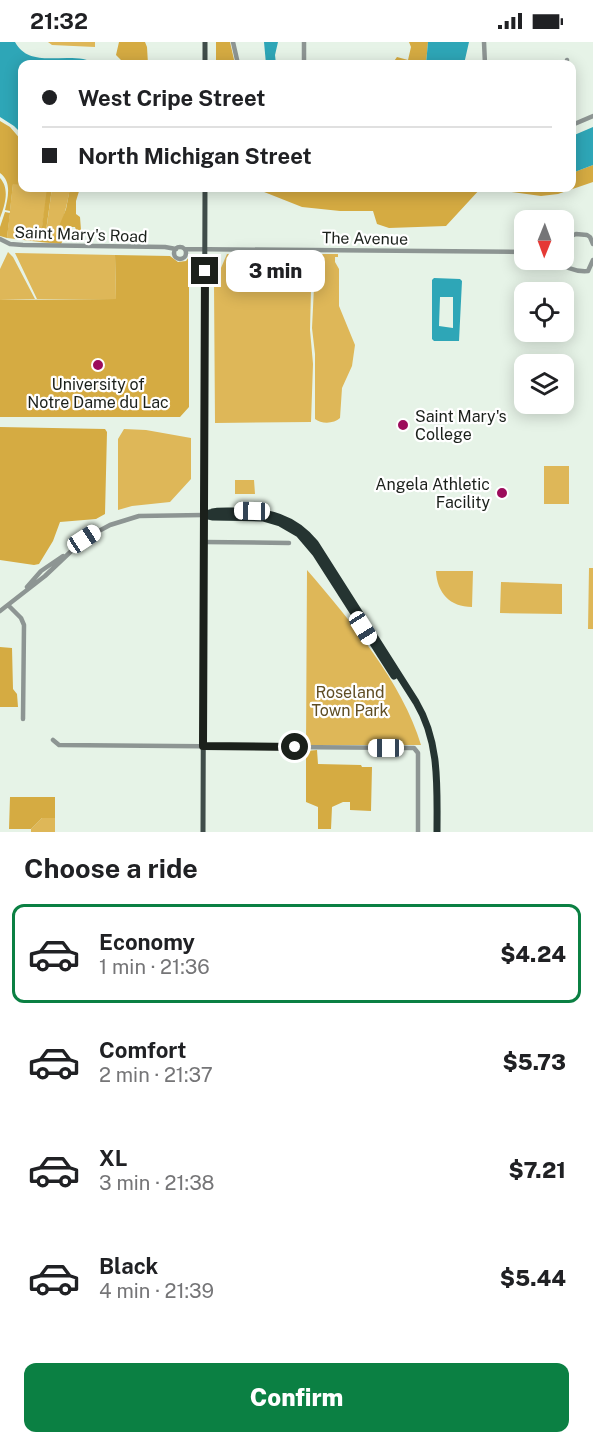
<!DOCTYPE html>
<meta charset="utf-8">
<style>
body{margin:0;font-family:"Public Sans",sans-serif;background:#f2f2f2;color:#202124;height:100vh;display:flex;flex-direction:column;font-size:22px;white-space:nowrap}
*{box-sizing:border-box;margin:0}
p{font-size:20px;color:#757577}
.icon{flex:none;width:33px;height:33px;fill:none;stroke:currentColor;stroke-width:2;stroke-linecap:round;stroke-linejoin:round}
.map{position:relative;height:790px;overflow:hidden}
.drawer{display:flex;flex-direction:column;background:#fff;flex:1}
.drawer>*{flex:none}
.hud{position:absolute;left:18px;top:18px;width:558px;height:132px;border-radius:12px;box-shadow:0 3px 15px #0003;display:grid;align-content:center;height:132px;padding:0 24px;background:#fff}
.needle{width:39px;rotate:181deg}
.tools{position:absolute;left:514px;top:168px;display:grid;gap:12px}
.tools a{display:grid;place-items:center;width:60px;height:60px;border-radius:12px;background:#fff;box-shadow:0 3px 15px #0003;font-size:30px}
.end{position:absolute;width:27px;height:27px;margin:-14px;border:8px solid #1b201b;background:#fff;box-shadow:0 0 0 3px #fff}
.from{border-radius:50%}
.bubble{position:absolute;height:42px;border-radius:12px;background:#fff;box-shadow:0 3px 15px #0003;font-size:20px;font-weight:800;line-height:42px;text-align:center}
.car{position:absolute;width:18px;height:36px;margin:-18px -9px;border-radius:8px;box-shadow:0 0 4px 2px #0007;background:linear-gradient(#fff 24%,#345 0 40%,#fff 0 76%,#345 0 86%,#fff 0)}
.hud b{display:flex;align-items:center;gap:21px;height:57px;font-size:22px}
.hud b+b{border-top:2px solid #e0e0e0}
.hud i{width:15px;height:15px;background:#202124}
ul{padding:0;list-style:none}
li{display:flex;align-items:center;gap:18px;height:99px;margin:0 12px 9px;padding:0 12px;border:3px solid transparent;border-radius:12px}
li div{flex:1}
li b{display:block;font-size:22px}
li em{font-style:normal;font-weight:800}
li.on{border-color:#0b8043}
li>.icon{width:54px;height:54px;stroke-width:1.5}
h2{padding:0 24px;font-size:27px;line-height:72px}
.cta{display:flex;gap:12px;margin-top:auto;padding:12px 24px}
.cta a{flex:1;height:69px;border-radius:12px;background:#0b8043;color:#fff;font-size:24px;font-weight:800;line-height:69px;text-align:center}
.status{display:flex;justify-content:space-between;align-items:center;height:42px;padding:0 30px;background:#fff;direction:ltr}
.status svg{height:16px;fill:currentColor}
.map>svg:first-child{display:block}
</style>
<div class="status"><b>21:32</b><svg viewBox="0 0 49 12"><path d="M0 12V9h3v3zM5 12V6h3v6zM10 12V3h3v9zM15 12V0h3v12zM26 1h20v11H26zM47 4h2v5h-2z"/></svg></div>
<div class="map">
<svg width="593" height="790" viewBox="0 0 593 790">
<rect width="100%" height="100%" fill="#e6f3e7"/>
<path fill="#deb758" d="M48 0H95V5L52 3Z
M13 141 22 143V146H48L40 200 7 196Z
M52 146H70C67 163 63 181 55 197H45Z
M8 210 13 215 35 257 0 258V227Z
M15 211 115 213 116 257H37Z
M227 212H305L311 248 310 288 313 322 311 380 215 381 214 242Z
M308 212H338V215H335V220L339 227V264L355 303 352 324 342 346 340 376C334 382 321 382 315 377V312L312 286 314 245Z
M124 387 146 388 191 396V437L170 460 132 464 118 468V397Z
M544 424H569V462H544Z
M235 438H254L255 452H235Z
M589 526H593V587H588Z
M307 528C349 577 403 641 421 703H306Z
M436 529H473L472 565C450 565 437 551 436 529Z
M501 540 562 542V572L500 571Z
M42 776H55V790H31V787Z"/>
<path fill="#d5ab42" d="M119 0H145L147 5 148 22H125L116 13Z
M216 0H230L235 22H216Z
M409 0H428L426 22H392L397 15 408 18 411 5Z
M0 79 10 85 22 99V143L13 142 10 169 5 168C8 155 12 140 0 131Z
M593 123V140L558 152 541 154 481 146 446 184 389 186 377 182 373 169H340L302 165 254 146H572V131Z
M0 136C10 147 5 163 0 176Z
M47 146H62H52L45 196 54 197 66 167 70 146H68H80L76 159V172L80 175 81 188 77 191 75 185H70L61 202 40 200Z
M5 170 10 171 7 196 0 194V185Z
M115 213 170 214 178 220 186 219 189 215V365L180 375H0V258L116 257Z
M0 385 105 387 107 390 105 472 96 477 60 480 53 499 39 522 34 523 0 518Z
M0 605 12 606 13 647 17 652 18 665H0Z
M317 708 318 722 361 723 362 725H372L371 769 350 768V760H343L332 765 331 787H318V765L306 760V709Z
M10 755H55V776H42L31 787H9Z"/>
<path fill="#2ea6b7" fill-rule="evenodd" d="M0 0H15C27 22 52 15 72 16 82 16 92 19 101 22H22V92L14 84 0 75Z
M264 0H278L275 13 276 22H266Z
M428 0H469L464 22H426Z
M593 85V123L572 131V94Z
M434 236 460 237 462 239 459 299H434L432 297V238ZM440 255H453V286L439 284Z"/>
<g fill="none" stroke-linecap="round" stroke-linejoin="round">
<path stroke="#8d9593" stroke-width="4.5" d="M233 0 238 22
M304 0V22
M484 0 485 22
M566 22 567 18
M572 83 593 74
M0 197 10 202 23 203 165 205 176 207
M564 197 576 192 587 193 590 195 593 202
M174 211a6 6 0 1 1 12 0a6 6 0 1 1-12 0Z
M185 207 525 210
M555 218C565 226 575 230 588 229L593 218
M204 500 289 501
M27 545 41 529 63 514
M8 563 21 576 24 583 23 677
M0 569 45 534 84 497 110 483 139 474 204 473
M53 698 59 703 414 706 418 711V790"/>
<path stroke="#404d4a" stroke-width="5" d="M205 22V0
M203 790 205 146"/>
<path stroke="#253431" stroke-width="7" d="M204 473C215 468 224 469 236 469 267 469 294 475 315 501L416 660C440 700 437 745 437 790
M204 473 213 475 263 476 280 481 299 492 316 512 394 634"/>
</g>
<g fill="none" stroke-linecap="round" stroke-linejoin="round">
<path stroke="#1b201b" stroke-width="8" d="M205 229 203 704 295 705"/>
</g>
<g fill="#9c0c5b" stroke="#fff" stroke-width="2">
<circle cx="98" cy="323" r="6"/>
<circle cx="403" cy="383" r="6"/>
<circle cx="502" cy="451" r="6"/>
</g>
<g text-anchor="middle" stroke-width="4.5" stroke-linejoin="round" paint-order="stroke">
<g font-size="16" fill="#1b201b" stroke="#fff">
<text transform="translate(81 192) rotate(2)" y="6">Saint Mary's Road</text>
<text transform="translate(365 196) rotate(1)" y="6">The Avenue</text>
</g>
<g font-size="16" fill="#1b201b" stroke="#fff">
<text x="98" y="348">University of<tspan x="98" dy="18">Notre Dame du Lac</tspan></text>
<text x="415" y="380" text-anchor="start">Saint Mary's<tspan x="415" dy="18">College</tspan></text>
<text x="490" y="448" text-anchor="end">Angela Athletic<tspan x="490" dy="18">Facility</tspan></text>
</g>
<g font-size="16" fill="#5f4d23" stroke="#fff">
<text x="350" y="656">Roseland<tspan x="350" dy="18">Town Park</tspan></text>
</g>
</g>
</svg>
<div class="tools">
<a><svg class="needle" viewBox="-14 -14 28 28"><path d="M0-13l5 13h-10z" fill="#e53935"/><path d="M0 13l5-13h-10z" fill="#757577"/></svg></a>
<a><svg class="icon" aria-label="locate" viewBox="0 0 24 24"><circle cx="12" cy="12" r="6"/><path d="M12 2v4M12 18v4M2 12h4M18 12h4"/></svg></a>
<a><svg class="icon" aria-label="layers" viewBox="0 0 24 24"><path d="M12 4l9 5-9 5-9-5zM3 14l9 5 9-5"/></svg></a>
</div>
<i class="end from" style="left:295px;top:705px"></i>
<i class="end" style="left:205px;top:229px"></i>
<div class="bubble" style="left:226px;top:208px;width:99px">3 min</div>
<i class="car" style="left:252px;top:469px;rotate:271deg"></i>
<i class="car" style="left:84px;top:497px;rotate:57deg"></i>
<i class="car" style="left:363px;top:586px;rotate:148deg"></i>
<i class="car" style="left:386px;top:706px;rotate:270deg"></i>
<div class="hud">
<b><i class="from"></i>West Cripe Street</b>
<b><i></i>North Michigan Street</b>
</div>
</div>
<section class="drawer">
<h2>Choose a ride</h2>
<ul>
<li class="on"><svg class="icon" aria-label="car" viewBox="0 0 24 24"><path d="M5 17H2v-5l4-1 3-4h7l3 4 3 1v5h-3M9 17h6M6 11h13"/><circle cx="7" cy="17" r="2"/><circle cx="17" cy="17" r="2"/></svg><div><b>Economy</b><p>1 min · 21:36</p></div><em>$4.24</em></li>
<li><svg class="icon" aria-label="car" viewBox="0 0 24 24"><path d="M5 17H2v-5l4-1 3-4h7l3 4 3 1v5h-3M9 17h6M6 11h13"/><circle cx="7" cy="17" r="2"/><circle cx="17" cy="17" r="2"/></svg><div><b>Comfort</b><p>2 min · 21:37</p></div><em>$5.73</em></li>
<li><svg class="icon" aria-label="car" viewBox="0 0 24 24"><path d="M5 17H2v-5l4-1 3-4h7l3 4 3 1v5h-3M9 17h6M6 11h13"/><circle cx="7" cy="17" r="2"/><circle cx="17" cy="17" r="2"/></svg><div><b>XL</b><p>3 min · 21:38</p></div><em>$7.21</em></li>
<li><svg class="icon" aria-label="car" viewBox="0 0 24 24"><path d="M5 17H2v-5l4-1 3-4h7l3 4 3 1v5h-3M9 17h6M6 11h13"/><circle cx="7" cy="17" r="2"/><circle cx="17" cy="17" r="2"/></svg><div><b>Black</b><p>4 min · 21:39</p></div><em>$5.44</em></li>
</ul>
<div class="cta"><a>Confirm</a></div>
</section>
